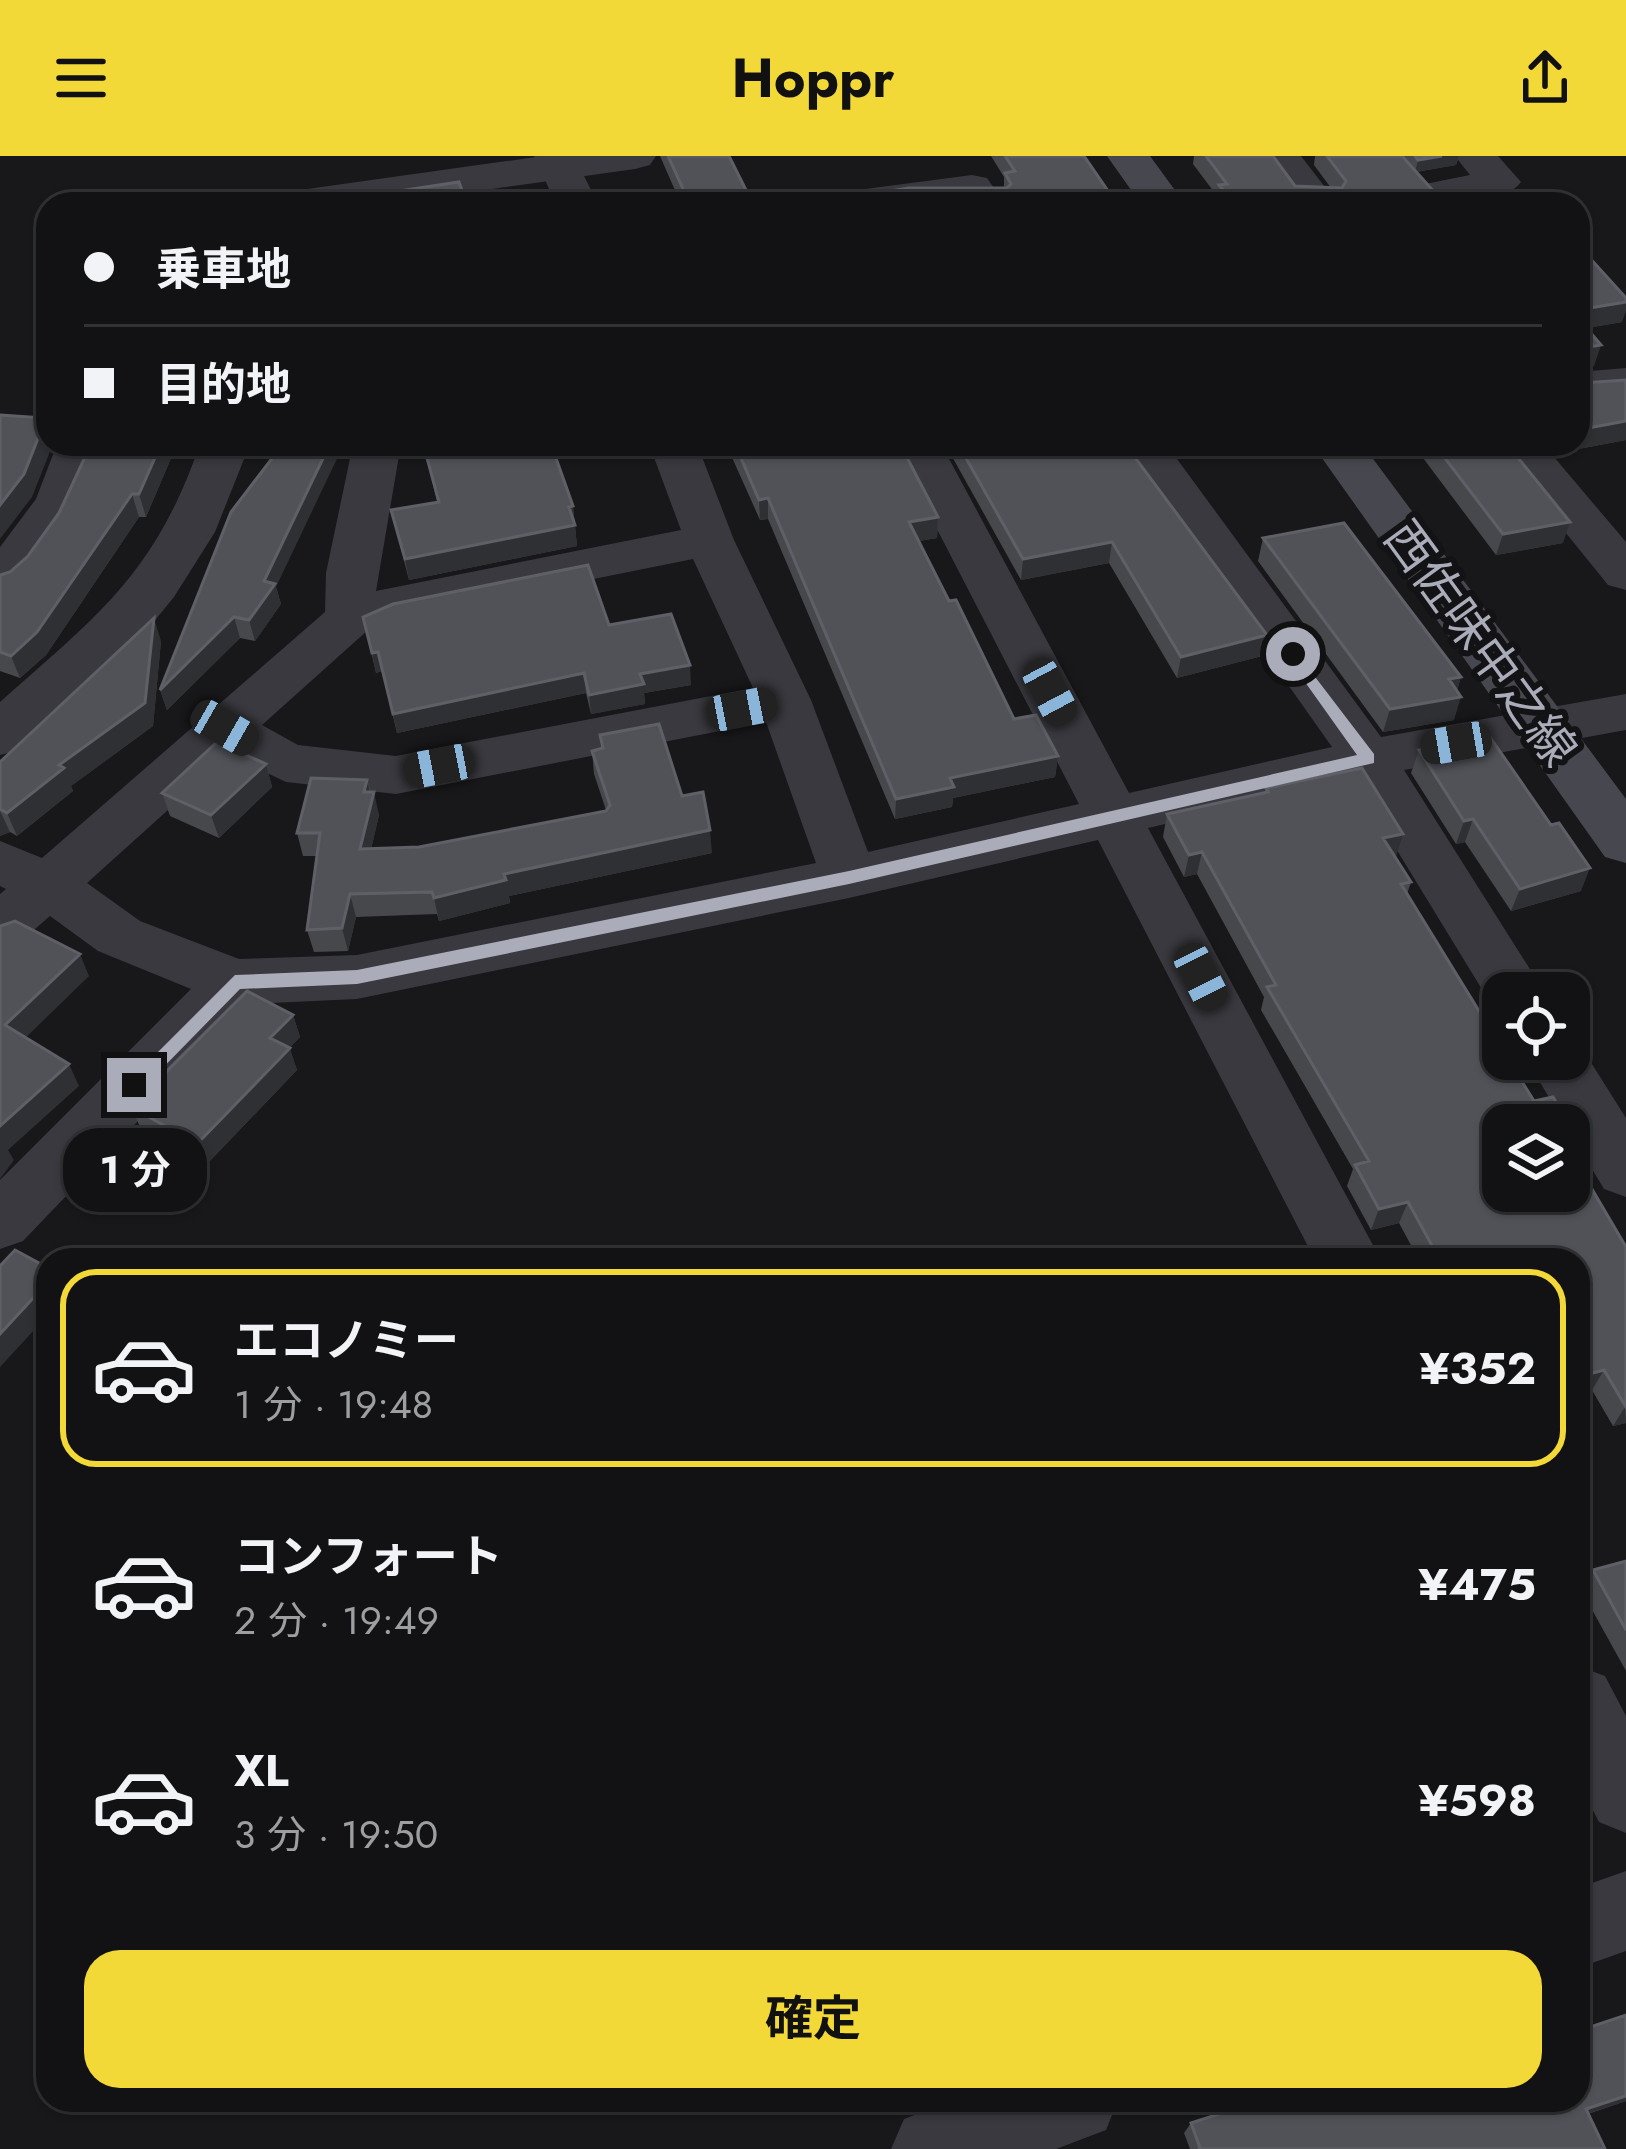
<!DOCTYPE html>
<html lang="ja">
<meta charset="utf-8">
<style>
body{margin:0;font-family:Jost,"Noto Sans JP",sans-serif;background:#1b1b1d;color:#f1f3f6;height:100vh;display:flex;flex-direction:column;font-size:45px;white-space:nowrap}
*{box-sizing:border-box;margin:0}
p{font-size:39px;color:#9c9ea0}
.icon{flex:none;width:66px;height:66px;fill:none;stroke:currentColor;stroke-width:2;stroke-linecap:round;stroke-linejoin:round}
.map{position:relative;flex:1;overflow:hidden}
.side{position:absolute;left:36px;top:1092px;width:1554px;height:864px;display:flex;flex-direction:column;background:#121214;border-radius:36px;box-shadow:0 3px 9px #0004,0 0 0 3px #313234}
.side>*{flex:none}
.top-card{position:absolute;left:36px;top:36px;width:1554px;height:264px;border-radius:36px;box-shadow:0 3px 9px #0004,0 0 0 3px #313234;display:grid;align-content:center;height:264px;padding:0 48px;background:#121214}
.buttons{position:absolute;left:1482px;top:816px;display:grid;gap:24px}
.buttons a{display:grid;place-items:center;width:108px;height:108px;border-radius:24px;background:#121214;box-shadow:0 3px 9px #0004,0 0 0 3px #313234;font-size:60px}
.end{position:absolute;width:54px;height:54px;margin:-27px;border:15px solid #aaacba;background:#111;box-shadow:0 0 0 6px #111}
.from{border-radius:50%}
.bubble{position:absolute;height:84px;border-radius:36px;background:#121214;box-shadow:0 3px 9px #0004,0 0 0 3px #313234;font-size:39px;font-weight:700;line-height:84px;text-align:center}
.car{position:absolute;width:36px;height:72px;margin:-36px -18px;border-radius:15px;box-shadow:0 0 9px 3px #0007;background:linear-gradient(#222 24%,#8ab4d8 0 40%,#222 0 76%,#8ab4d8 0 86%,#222 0)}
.top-card b{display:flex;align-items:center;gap:42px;height:114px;font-size:45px}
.top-card b+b{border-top:3px solid #313234}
.top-card i{width:30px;height:30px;background:#f1f3f6}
ul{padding:21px 0 0;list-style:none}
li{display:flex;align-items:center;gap:36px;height:198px;margin:0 24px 18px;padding:0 24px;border:6px solid transparent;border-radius:36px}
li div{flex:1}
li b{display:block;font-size:45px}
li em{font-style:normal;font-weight:700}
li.on{border-color:#f2d938}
li>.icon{width:108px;height:108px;stroke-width:1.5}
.action{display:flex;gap:24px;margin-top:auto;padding:24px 48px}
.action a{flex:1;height:138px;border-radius:36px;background:#f2d938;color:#111;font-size:48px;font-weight:700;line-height:138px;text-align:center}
header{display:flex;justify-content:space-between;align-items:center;height:156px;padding:0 48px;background:#f2d938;color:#111;font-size:54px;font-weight:700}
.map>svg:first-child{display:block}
</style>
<header><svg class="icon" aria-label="menu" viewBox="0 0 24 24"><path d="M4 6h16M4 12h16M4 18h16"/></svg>Hoppr<svg class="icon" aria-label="share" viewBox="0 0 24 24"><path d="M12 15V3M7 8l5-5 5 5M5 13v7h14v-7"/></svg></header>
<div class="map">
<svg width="1626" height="1993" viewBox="0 0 1626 1993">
<rect width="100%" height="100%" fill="#18181a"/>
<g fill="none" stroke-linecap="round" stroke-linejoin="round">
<path fill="#39393f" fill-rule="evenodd" d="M534 0H574L598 48H556Z
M1260 0H1301L1338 48H1295Z
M1455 0H1498L1521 26C1506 47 1451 48 1427 48L1419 37 1425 28 1470 19Z
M972 19 987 22 1005 48H829L835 39 850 35Z
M1626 212V240L1578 244V216Z
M57 288H105C89 331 45 431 0 443V391L36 343Z
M353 288H401L376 435 681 374 649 288H697L734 384 811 544 868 696 1079 648 893 288H941L1129 637 1332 591 1118 288H1166L1381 581 1626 538V574L1404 614 1545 837H1503V856L1494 853 1354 624 1148 672 1381 1104H1315L1098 684 849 742 357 843 250 848 23 1085 0 1093V1024L191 833 98 795 50 760 20 786 0 793V738L6 733 0 730V685L42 702 325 456 326 417ZM693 403 753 532 396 600 298 589 262 569 368 474 396 463ZM766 566 816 707 357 799 239 803 140 765 87 727 229 599 286 626 396 638Z
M1494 288H1543L1626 386V434L1608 429Z
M1569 883 1578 886 1626 962V1041L1604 1033 1526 903H1569Z
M1578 1510 1605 1520 1626 1560V1677L1599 1666 1578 1625Z
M1626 1715V1795L1578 1812V1732Z
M953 1944H1118L1106 1974 1056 1993H891L904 1963Z"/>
<path fill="#39393f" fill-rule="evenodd" d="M543 0H656L650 9 635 13 386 48H271L278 39 293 35Z
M200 288H250L215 376 174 441 134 490 20 594 0 599V546C98 459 155 418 200 288Z"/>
<path fill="#47474f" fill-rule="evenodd" d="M1107 0H1150L1185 48H1141Z
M1312 288H1362L1626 643V707L1605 701Z"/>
</g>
<path fill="#46484c" d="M660 0H729L753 48H681Z
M991 0H1084L1117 48 1004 32V21Z
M1194 0H1273L1295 30 1331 32 1314 9 1315 0H1459L1456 9 1416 16 1445 48H1216L1217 40 1193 8Z
M1578 89 1622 166 1586 172 1594 210 1582 212V227L1626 224V284L1557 297 1547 288H1578Z
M177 288 146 361H139L46 499 20 522 0 515V419L10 416 28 400Z
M726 288H851L853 292 938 361 937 382 919 385 949 445 1014 563 1058 600 1055 621 953 642 952 651 895 663 768 363 760 364Z
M945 288H1125L1262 500 1177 522 1109 407 1021 424Z
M1397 288H1510L1509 291 1563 387 1496 399 1420 298 1407 301Z
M424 291 573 350 577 390 409 424 391 354 437 346Z
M231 356 276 431 281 448 255 485 240 482 167 554 160 534Z
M1263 382 1461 521 1457 534 1454 564 1383 576 1258 405Z
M363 461 609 469 691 529 644 537 645 548 591 558 586 537 397 577 382 515 376 517Z
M161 485 153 570 71 630 73 635 17 680 10 676 0 680V606Z
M600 579 682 640 712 697 509 740 510 747 439 765 437 758 356 761 348 795 314 796 307 774 317 700H303L297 677 367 624 379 659 371 693 419 691 606 654 594 618 592 595 602 593Z
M1419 594 1551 669 1581 735 1511 755 1465 686 1456 688 1411 617Z
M266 608 272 631 219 682 170 660 162 637Z
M1266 632 1396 701 1411 726 1407 738 1503 969 1626 1091V1267L1613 1270 1592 1234 1578 1104H1419L1399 1067 1371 1074 1347 1030 1353 1013 1261 854 1264 841 1197 718 1184 721 1163 681 1167 658 1265 637Z
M293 859 300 881 289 892 297 914 206 1009 141 973 131 951Z
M1626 1405V1515L1580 1432 1593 1414Z
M1626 1859V1945L1588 1958 1605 1993H1190L1184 1977 1191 1967 1578 1944Z"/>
<path fill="#2f3033" d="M1442 0H1459L1456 9 1415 16 1418 4Z
M1626 146V155L1622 166 1578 174V154Z
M1601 189 1594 210 1578 212 1582 192Z
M46 262 48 268V288H53L32 341 0 383V349Z
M1626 265V284L1557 297 1560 288H1578V274Z
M161 288H177L146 361 139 338Z
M330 288H344L276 431 281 448 255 485 249 464 264 425Z
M1410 288H1423L1420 298 1407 301Z
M132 338 139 361 46 499 20 522 11 500Z
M768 342V363L760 364 759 344Z
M573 350 577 390 409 424 405 403Z
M938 361 937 382 908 387 909 366Z
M1570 366 1563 387 1496 399 1503 378Z
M1112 386 1109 407 1021 424 1023 403Z
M234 461 240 482 167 554 160 534Z
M154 462 161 485 153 570 71 630 73 635 17 680 7 657 59 609Z
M1267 479 1262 500 1177 522 1181 501Z
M378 496 382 515 376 517 372 497Z
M690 509 691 529 644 537 645 548 591 558 589 539 640 518Z
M584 517 586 537 397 577 393 558Z
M1461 521 1455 542 1461 541 1454 564 1383 576 1390 553 1449 523Z
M1058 600 1055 621 953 642 952 651 895 663 896 643 950 622Z
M266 608 272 631 219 682 211 659Z
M367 624 372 645 374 636 379 659 366 716 360 693 364 636Z
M0 655 10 676 0 680Z
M1473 663 1465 686 1456 688 1464 665Z
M710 674 712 697 509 740 510 747 439 765 434 742 504 718Z
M1403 678 1396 701 1383 682Z
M1202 696 1197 718 1184 721 1189 699Z
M1590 712 1581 735 1511 755 1520 733Z
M350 738 356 761 348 795 342 772Z
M80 798 89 820 16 891 5 869Z
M293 859 300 881 278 904 270 882Z
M290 892 297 914 206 1009 197 988Z
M69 908 79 930 8 994 14 1004 0 1023V970Z
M1408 1046 1399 1067 1371 1074 1379 1053Z
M48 1126V1159L0 1211V1178Z
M1604 1214 1592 1234 1578 1238V1221Z
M1625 1251 1626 1267 1613 1270Z
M1626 1940V1945L1572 1963 1586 1953Z"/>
<path fill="#515258" stroke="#5f6067" stroke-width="3" d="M668 0H729L753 48H690Z
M1005 0H1084L1117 48H806L909 32H1007L1011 28 1005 17 1015 15Z
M1206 0H1273L1295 30 1342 32 1346 25 1327 0H1402L1445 48H1234L1219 29 1227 28Z
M1415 0H1442L1418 4Z
M459 26 467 48H389L386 37Z
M1578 89 1626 142V146L1578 154Z
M1578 162 1601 189 1582 192V227L1626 224V265L1578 274Z
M0 259 46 262 24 318 0 349Z
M91 288H161L139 338H132L37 476 11 500 0 496V419L10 416 28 400 59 357Z
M283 288H330L264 425 275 428 249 464 234 461 160 534 231 356Z
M442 288H551L573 350 569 351 575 369 405 403 391 354 439 346 424 291Z
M735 288H851L853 292 877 288H900L938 361 909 366 949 445 956 444 1014 563 1036 559 1058 600 950 622 954 631 896 643 768 342 759 344Z
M958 288H1125L1267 479 1181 501 1112 386 1023 403Z
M1434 288H1507L1570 366 1503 378Z
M1344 367 1461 521 1449 523 1461 541 1390 553 1263 382Z
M588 409 609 469 671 458 690 509 640 518 644 528 589 539 584 517 393 558 378 496 372 497 363 461 393 448Z
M154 462 145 547 59 609 64 612 7 657 0 653V606Z
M659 568 682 640 703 636 710 674 504 718 506 724 434 742 432 736 350 738 342 772 307 774 320 677H297L311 622 367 624 364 636H374L360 693 419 691 606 655 610 649 592 595 603 592 600 579Z
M1490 581 1551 669 1559 667 1590 712 1520 733 1473 663 1464 665 1419 594Z
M217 586 266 608 211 659 162 637Z
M1362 612 1403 678 1383 682 1411 726 1401 728 1503 894V903H1508L1534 945 1553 941 1576 979 1569 981V969H1503V1035H1569V994L1626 1091V1251L1604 1214 1578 1221V1104H1440L1408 1046 1379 1053 1355 1009 1369 1005 1267 831 1276 829 1202 696 1189 699 1167 658 1268 636 1266 632Z
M15 765 80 798 5 869 69 908 0 970V770Z
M247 835 293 859 270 882 290 892 197 988 131 951Z
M15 1094 48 1112V1126L0 1178V1110Z
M1626 1405V1474L1593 1414Z
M1626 1859V1940L1586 1953 1605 1993H1198L1200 1992 1191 1967 1262 1944H1578V1875Z"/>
<path fill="#aaacba" d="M1293 492 1374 598V607L849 728 357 828 240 833 141 934 125 929 235 819 357 814 849 715 1357 599 1285 498Z"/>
<g text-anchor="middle" stroke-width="12" stroke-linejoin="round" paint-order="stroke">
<g font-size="48" fill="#aaacba" stroke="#131315">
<text transform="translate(1481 487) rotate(54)" y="17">西佐味中之線</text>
</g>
</g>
</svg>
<div class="buttons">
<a><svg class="icon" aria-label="locate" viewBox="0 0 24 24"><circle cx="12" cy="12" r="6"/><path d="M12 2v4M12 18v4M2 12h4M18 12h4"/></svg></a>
<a><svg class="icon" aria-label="layers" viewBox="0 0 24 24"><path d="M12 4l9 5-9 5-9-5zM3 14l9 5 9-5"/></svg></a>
</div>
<i class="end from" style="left:1293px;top:498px"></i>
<i class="end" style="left:134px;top:929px"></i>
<div class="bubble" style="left:63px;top:972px;width:144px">1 分</div>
<i class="car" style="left:1050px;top:536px;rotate:152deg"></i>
<i class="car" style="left:742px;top:553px;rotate:79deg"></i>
<i class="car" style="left:225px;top:572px;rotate:120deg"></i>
<i class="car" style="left:1456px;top:587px;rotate:260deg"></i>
<i class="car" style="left:439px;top:610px;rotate:259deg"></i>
<i class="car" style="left:1201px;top:821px;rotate:153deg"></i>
<div class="top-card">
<b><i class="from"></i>乗車地</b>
<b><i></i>目的地</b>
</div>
<section class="side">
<ul>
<li class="on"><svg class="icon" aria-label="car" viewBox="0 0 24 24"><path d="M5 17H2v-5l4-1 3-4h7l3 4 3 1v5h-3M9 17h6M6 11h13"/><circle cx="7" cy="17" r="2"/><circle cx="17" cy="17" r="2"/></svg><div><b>エコノミー</b><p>1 分 · 19:48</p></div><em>¥352</em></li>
<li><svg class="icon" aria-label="car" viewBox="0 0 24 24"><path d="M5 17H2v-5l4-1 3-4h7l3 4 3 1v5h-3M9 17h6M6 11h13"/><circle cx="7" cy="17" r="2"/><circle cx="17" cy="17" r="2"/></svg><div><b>コンフォート</b><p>2 分 · 19:49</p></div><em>¥475</em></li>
<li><svg class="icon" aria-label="car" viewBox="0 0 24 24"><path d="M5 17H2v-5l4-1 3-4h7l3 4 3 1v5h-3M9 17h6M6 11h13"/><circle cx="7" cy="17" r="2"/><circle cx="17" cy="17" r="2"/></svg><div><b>XL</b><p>3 分 · 19:50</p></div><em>¥598</em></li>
</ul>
<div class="action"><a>確定</a></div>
</section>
</div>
